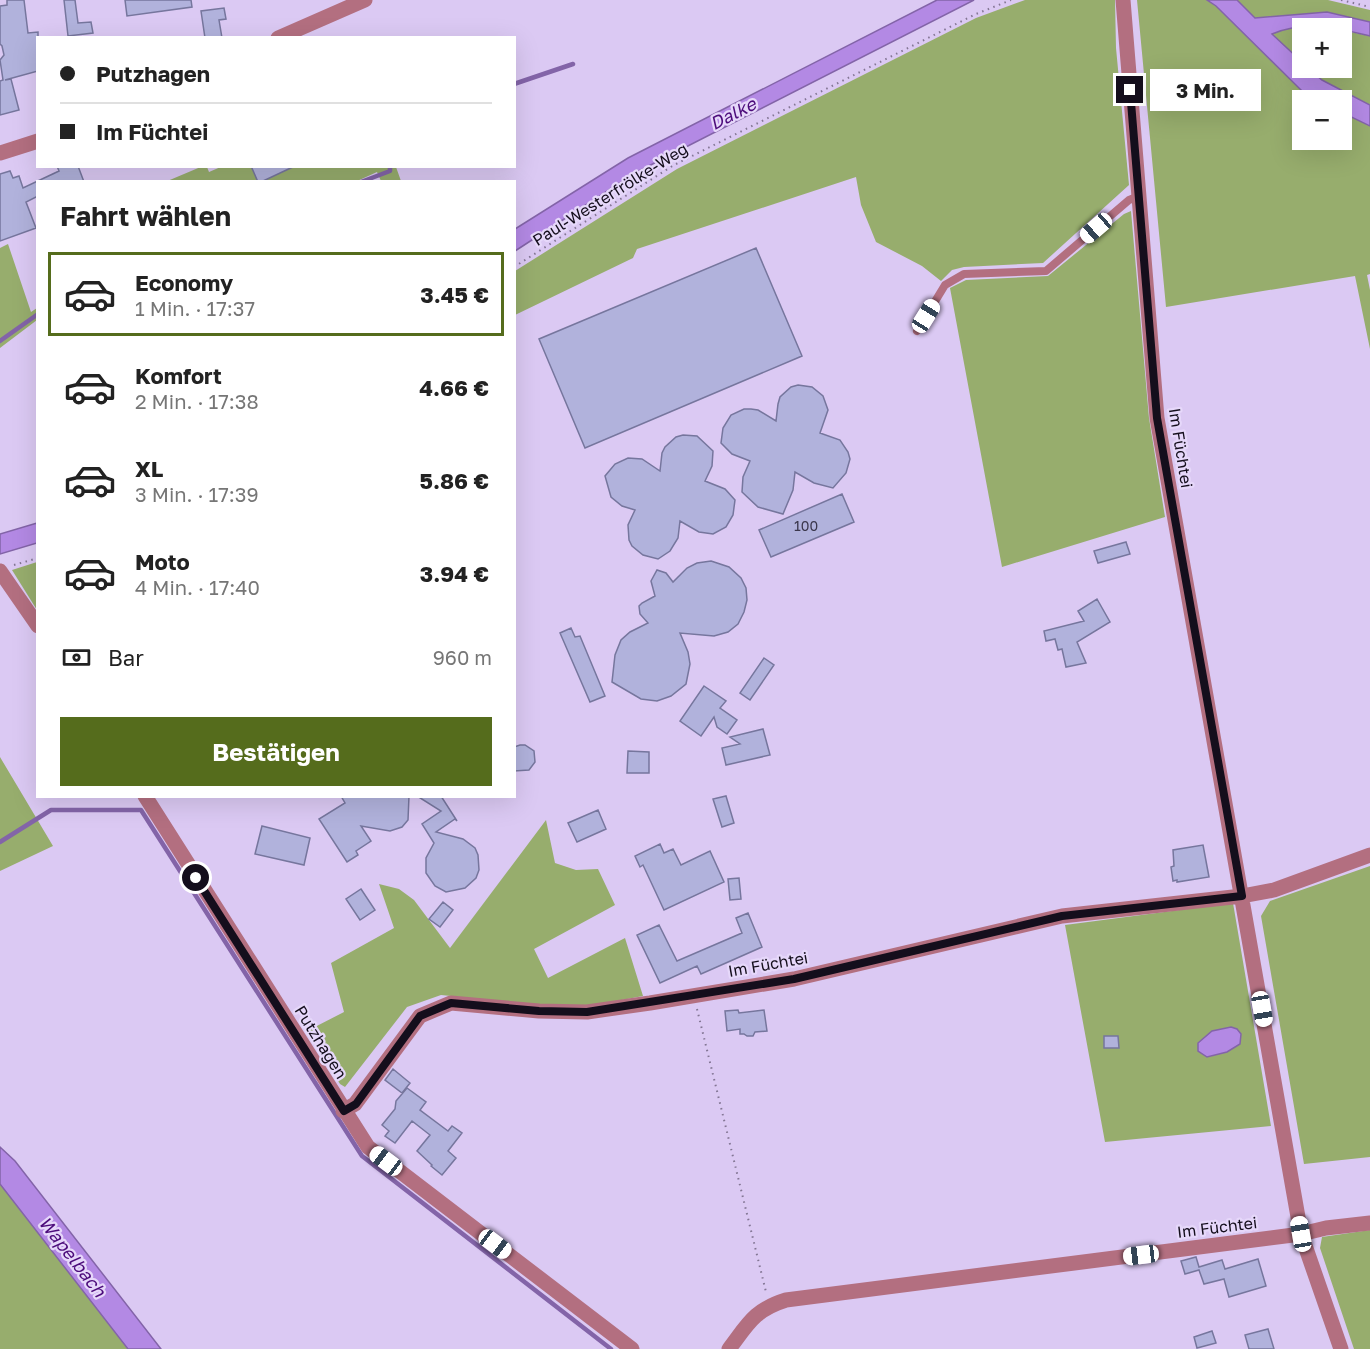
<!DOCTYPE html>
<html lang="de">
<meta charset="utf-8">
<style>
body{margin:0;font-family:"Golos Text",sans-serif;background:#f6f6f6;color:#222;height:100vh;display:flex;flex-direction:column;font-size:22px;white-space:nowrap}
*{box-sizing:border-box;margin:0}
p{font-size:20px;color:#767676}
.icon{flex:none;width:33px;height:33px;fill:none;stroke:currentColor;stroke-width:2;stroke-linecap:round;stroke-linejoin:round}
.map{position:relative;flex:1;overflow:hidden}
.side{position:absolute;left:36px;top:180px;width:480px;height:618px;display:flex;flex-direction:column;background:#fff;border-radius:0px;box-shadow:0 6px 24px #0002}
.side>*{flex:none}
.hud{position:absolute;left:36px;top:36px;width:480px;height:132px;border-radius:0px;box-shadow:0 6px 24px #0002;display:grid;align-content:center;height:132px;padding:0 24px;background:#fff}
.tools{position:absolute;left:1292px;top:18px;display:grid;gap:12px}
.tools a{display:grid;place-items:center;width:60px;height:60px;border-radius:0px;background:#fff;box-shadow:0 6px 24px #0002;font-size:30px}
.end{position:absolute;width:27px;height:27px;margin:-14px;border:8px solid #140e1c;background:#fff;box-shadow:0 0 0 3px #fff}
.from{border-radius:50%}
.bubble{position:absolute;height:42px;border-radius:0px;background:#fff;box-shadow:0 6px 24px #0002;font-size:20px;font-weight:700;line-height:42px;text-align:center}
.car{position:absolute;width:18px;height:36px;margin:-18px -9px;border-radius:8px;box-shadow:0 0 4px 2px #0007;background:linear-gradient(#fff 24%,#345 0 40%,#fff 0 76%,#345 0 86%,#fff 0)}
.hud b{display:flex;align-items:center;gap:21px;height:57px;font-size:22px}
.hud b+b{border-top:2px solid #e0e0e0}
.hud i{width:15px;height:15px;background:#222}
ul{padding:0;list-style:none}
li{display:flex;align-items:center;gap:18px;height:84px;margin:0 12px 9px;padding:0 12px;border:3px solid transparent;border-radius:0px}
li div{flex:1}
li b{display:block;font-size:22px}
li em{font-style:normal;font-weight:700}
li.on{border-color:#556c1c}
li>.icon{width:54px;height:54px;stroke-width:1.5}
h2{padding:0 24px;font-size:27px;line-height:72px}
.pay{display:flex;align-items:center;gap:15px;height:66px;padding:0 24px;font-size:22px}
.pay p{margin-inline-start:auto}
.primary-button{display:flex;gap:12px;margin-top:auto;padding:12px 24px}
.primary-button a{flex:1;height:69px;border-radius:0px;background:#556c1c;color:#fff;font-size:24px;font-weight:700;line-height:69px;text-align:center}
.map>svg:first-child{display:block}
</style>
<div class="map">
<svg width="1370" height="1349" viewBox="0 0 1370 1349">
<rect width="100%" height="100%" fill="#dbc9f3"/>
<path fill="#97ad6d" d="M1025 0H1115L1116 48 1129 185 1043 263 964 267 952 270 941 281 922 266 876 242 861 205 856 177 637 249 633 258 515 315V271L677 169 976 18Z
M1137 0H1207L1216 6 1302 91 1320 100H1302V140H1341V112L1370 126V274L1367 275 1370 290V349L1355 276 1166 307Z
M1237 0H1328L1370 10V22L1327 12 1255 18Z
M1324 26 1336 28H1302V62L1271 34 1286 29Z
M1341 30 1370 36V105L1322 80 1308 68H1341Z
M203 166 207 167 209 172 223 166 396 167 401 181H381L377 172 355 182H165Z
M1131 211 1149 418 1165 517 1002 567 950 288 966 280 1048 276 1124 214Z
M8 244 31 312 37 308V320L0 348V248Z
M37 562H38L37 610 12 570Z
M0 757 53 846 0 871Z
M546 820 555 863 576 870 598 869 615 905 534 949 548 978 625 938 643 996 585 1007 539 1005 441 995 407 1007 345 1087 340 1084 307 1031 344 1012 331 963 394 928 379 884 399 889 414 900 450 948Z
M1370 866V1157L1304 1164 1261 916 1270 901Z
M1233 903 1271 1126 1105 1142 1065 925Z
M0 1184 128 1349H0Z
M1370 1230V1349H1354L1320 1248 1322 1237Z"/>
<path fill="#b389e4" stroke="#8364a8" stroke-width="1.5" d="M937 0H974L635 173 515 251V229L628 158Z
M1207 0H1237L1255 18 1327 12 1370 22V36C1336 28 1306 20 1272 34L1302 62V68H1308L1322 80 1370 105V126L1341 112V100H1320L1302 91 1216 6Z
M37 523V543L0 554V534Z
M1231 1027 1237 1029 1241 1034 1240 1044 1227 1052 1207 1057 1198 1051V1043L1212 1031Z
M0 1147 15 1161 161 1349H128L0 1184Z"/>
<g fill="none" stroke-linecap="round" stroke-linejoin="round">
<path stroke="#8364a8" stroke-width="4.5" d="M514 84 573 64
M361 182 390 171V166
M0 341 38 314
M0 842 51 810H141L362 1156 611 1349"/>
</g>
<path fill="#b1b2dc" stroke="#76769d" stroke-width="1.5" d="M7 0H24L28 33 38 32V71L5 80 11 79 19 110 0 115V81L3 80 0 60 4 55 2 46 0 44V6L7 5Z
M64 0H75L78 23 91 22 93 33 68 36Z
M125 0H191L192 7 127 16Z
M224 8 226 19 219 20 222 38H205L201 11Z
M57 166H78L84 182H38V196L26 202 36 228 0 241V174L10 171 13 178 19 176 23 188 59 171Z
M251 166H295L261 182H258Z
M756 248 802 356 585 448 539 339Z
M798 385 812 387 823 396 828 410 820 433 840 440 848 452 850 459 846 473 833 488 814 483 795 472 793 490 783 514 758 507 742 492 743 477 750 461 732 454 721 443 723 428 731 415 744 409H751L758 410 776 421 778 404 780 397 791 387Z
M683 435 697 436 713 451 712 466 705 481 725 489 735 500 733 515 726 527 713 534 699 532 680 521 678 538 670 551 658 559 643 555 632 546 629 540 628 525 635 510 622 506 611 497 605 476 615 464 628 458 642 459 660 471 662 453 665 447 676 437Z
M842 494 854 522 771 557 759 530Z
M1126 542 1130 554 1098 563 1094 551Z
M711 561 729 567 741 578 746 588 747 600 744 612 738 624 728 632 714 636 680 633 688 652 690 664 686 684 671 696 657 701 641 699 612 682 615 655 621 640 630 632 648 623 640 614 639 606 642 603 655 596 651 581 657 570 666 573 673 582 687 568 697 563Z
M1097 599 1110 622 1077 642 1086 663 1066 667 1062 649 1058 650 1055 639 1046 641 1044 631 1084 621 1078 611Z
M571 628 575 637 580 636 605 696 590 702 560 633Z
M764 658 774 665 750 700 740 693Z
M704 686 726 701 720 708 737 720 727 734 717 727 714 717 701 736 680 721Z
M763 729 770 755 726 765 722 748 740 744 730 737Z
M520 745H525L534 751 535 762 529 770 514 771V747Z
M628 751 649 752V773H627Z
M341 796H409L408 820 402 827 390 831 361 826 371 841 356 851 358 855 347 862 319 819 345 803Z
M417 796H441L457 821 455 819 436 832 463 839 475 848 478 855 479 870 476 878 465 888 446 892 435 886 426 873V858L434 843 422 824 441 811Z
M726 796 734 823 722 827 713 799Z
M598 810 606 829 577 842 568 823Z
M262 826 310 838 304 865 255 854Z
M660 844 664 853 673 849 681 865 710 851 724 882 664 910 643 865 640 867 635 856Z
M1203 845 1209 877 1177 882V880L1173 881 1171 867 1174 866 1173 850Z
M739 878 741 899 730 900 728 879Z
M361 889 375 910 360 920 346 899Z
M443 902 453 910 440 927 429 919Z
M748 913 762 947 701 974 697 966 660 983 637 935 659 925 677 961 742 933 736 918Z
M738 1010 739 1013 764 1010 767 1031 755 1032 753 1036H747L744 1034H740V1029L727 1031 725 1011Z
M1104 1036H1118L1119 1048H1104Z
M393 1069 410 1083 402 1093 385 1080Z
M407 1088 426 1102 420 1110 448 1131 452 1126 462 1133 448 1151 456 1158 442 1175 431 1166 432 1165 417 1151 430 1135 412 1121 395 1143 385 1136 389 1131 382 1125 395 1109 396 1101Z
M1196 1257 1199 1267 1222 1260 1225 1269 1258 1259 1266 1286 1229 1297 1224 1279 1204 1284 1199 1270 1185 1274 1181 1261Z
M1268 1329 1274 1349H1249L1245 1335Z
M1212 1331 1216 1343 1197 1348 1194 1337Z"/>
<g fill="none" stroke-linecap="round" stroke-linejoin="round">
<path stroke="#837694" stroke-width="2" stroke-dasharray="1.5 4.5" stroke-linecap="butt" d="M1341 0 1370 7
M514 267 674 165 976 14 1011 0
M14 565 38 558
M697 1009 766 1292"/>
<path stroke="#b36f80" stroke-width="8" d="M917 331 945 285 964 274 1046 271 1129 200 1139 196"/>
<path stroke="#b36f80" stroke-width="15" d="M1123 0 1157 418 1301 1234 1341 1349
M278 38 365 0
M0 153 38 141
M0 571 38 626
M145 796 368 1147 632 1349
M343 1111 355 1104 420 1016 451 1003 539 1011 587 1012 650 1003 794 979 1062 916 1242 896 1274 890 1370 855
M729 1349C748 1324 754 1310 786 1300L1301 1234 1326 1228 1370 1223"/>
</g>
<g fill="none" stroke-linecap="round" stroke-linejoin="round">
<path stroke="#140e1c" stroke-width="8" d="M196 878 344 1111 356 1104 420 1016 451 1003 539 1011 587 1012 794 979 1062 916 1242 896 1157 418 1130 90"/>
</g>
<g text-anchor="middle" stroke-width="4.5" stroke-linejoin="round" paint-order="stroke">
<g font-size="14" fill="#3b374c">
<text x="806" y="531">100</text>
</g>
<g font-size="16" fill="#140e1c" stroke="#e6d8fa">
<text transform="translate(610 194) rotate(-32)" y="6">Paul-Westerfrölke-Weg</text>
<text transform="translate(1181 448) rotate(81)" y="6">Im Füchtei</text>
<text transform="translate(768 964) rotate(-10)" y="6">Im Füchtei</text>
<text transform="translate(321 1042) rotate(58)" y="6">Putzhagen</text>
<text transform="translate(1217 1227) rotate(-7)" y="6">Im Füchtei</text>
</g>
<g font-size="18" font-style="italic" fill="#4c0c7b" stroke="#e6d8fa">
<text transform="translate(733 114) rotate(-27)" y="6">Dalke</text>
<text transform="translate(72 1257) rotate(52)" y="6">Wapelbach</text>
</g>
</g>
</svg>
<div class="tools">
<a>+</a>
<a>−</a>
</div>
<i class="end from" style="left:196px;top:878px"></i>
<i class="end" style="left:1130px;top:90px"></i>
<div class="bubble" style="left:1150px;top:69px;width:111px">3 Min.</div>
<i class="car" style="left:1096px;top:228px;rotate:229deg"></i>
<i class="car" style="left:926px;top:316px;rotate:32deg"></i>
<i class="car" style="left:1262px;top:1009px;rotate:170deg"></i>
<i class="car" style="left:386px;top:1161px;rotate:307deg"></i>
<i class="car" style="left:1301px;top:1234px;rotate:350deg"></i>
<i class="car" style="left:495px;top:1244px;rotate:127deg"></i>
<i class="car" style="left:1141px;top:1255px;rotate:263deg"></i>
<div class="hud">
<b><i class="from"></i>Putzhagen</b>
<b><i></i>Im Füchtei</b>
</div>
<section class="side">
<h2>Fahrt wählen</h2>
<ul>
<li class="on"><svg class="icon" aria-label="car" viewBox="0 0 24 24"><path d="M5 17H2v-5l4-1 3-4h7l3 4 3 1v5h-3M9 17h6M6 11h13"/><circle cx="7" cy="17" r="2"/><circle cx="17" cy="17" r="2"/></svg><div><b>Economy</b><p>1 Min. · 17:37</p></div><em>3.45 €</em></li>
<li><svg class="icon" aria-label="car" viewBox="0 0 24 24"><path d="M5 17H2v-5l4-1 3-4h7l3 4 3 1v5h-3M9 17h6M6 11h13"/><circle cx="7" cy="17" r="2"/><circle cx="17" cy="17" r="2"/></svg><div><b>Komfort</b><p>2 Min. · 17:38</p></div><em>4.66 €</em></li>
<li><svg class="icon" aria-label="car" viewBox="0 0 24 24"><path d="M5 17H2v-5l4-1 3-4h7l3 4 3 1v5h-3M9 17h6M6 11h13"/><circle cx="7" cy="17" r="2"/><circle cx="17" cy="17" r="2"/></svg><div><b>XL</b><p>3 Min. · 17:39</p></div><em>5.86 €</em></li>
<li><svg class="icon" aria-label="car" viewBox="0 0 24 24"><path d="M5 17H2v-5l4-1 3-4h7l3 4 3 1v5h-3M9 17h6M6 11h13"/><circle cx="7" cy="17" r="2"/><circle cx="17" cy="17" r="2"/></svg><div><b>Moto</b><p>4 Min. · 17:40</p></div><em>3.94 €</em></li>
</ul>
<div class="pay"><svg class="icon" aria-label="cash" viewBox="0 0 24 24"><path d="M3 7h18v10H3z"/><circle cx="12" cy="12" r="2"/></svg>Bar<p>960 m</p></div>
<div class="primary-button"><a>Bestätigen</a></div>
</section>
</div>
